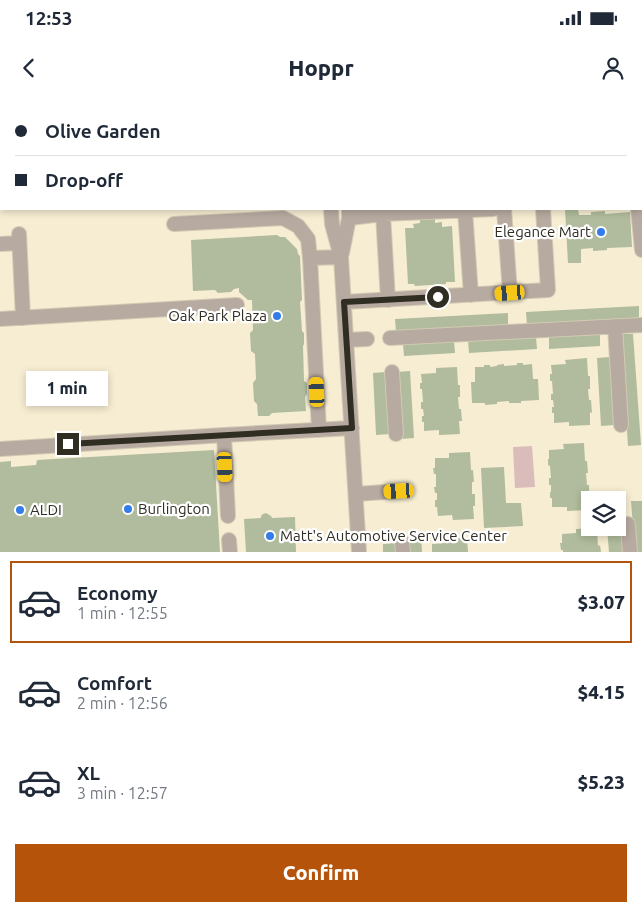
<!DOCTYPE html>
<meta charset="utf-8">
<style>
body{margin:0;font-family:Ubuntu,sans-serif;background:#f6f6f7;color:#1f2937;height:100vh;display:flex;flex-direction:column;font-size:19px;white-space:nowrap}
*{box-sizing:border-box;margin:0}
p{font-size:16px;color:#747a83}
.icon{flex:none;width:28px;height:28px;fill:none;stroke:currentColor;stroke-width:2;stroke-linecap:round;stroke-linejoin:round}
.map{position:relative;height:452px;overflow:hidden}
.panel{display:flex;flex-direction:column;background:#fff;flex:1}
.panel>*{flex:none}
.banner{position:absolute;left:0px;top:0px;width:642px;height:110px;box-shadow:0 2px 8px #0003;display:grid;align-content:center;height:110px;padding:0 15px;background:#fff}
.tools{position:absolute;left:581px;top:391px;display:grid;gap:10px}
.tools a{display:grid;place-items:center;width:45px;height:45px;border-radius:0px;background:#fff;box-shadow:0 2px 8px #0003;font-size:25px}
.end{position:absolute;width:22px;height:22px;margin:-11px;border:6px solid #302d23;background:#fff;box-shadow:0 0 0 2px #fff}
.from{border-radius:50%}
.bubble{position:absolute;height:35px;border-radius:0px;background:#fff;box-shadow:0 2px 8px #0003;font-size:16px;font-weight:800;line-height:35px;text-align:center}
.car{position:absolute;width:15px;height:30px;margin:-15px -8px;border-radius:6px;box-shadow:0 0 4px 1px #0007;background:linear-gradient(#f5c518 24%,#345 0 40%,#f5c518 0 76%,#345 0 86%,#f5c518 0)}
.banner b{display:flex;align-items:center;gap:18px;height:48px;font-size:19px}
.banner b+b{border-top:1px solid #e0e1e3}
.banner i{width:12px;height:12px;background:#1f2937}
ul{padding:9px 0 0;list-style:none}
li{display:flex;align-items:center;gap:15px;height:82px;margin:0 10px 8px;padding:0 5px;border:2px solid transparent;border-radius:0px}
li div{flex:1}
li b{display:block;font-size:19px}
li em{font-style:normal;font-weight:800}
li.active{border-color:#b45309}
li>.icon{width:45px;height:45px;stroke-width:1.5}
.action{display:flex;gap:10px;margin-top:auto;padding:10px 15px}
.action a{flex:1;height:58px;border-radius:0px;background:#b45309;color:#fff;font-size:20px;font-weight:800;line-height:58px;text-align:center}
.status{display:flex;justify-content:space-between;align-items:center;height:35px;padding:0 25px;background:#fff;direction:ltr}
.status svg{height:14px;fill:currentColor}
header{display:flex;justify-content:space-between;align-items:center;height:65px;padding:0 15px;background:#fff;font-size:22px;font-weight:800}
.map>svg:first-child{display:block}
</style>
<div class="status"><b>12:53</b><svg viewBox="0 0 49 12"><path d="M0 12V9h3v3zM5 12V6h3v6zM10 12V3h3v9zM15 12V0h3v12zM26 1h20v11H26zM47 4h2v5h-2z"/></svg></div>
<header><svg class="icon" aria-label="back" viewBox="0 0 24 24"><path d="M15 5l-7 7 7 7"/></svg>Hoppr<svg class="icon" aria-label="person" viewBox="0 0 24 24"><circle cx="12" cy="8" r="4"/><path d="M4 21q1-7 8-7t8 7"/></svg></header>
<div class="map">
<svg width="642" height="452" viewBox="0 0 642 452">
<rect width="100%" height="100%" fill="#f6edd2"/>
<path fill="#dabdba" d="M532 346 535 387 515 388 513 347Z"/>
<path fill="#b0bc9d" d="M565 109H578L579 115H591V112L605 111V114L630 112 632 147 607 148V150L593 151V148L581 149V163H568Z
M435 118V123L442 122V127L452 126 455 182H446V184L415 186 414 184H408L405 128H414L413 124 420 123V119Z
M277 135 280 137H285L297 149 298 154 300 156 302 200 300 202 302 231 304 233V244L303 246 304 281 307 283V294L305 297 306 311 272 313 269 316H258L257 304 254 301 253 283 256 279 255 254 251 251 250 233 253 230 252 200H248L239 192V188L234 189 231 192 218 193 215 190 193 191 191 140Z
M639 206V219L527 225 526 212Z
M508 213V226L396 232 395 219Z
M600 234V246L549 249V236Z
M621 234H633L641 345 628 346Z
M536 237 537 249 469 253 468 240Z
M454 241 455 253 404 256 403 244Z
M610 257 614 325 601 326 597 258Z
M587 258 588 276H590V289H588L589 300H591L592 313 590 312V325L569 326V322L554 323V313H552V307H554L553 300H551V294H553L552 281H550V274H552L551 265 566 264 565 260Z
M517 263H523V265L532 264 533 279H538L539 300 521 301V303H509V301L497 302V304L485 305V303H472L471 282H475V267H484V265H490V267L497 266V265L504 264V266L517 265Z
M457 267 458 285H460V297H458L459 309H461L462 321H459L460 334 439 335V330L424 331V322H422V316H424L423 309H421V302H423L422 289H420V283H422L421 274 436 273V268Z
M410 271 414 338 401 339 397 272Z
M386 272 390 334 376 335 373 273Z
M584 343 585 361H587L588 373H586L587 385H589V397H587L588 410 567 411V407H552V398H550V392H551V385H549V378H551L550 366 548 365V359H549V350L564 349 563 344Z
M214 350 220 452H0V362L11 361V367L36 365 37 360Z
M470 352 471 370H473L474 382H472V394H475V406H473L474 419 453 420 452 415 438 416 437 407H435V400H437V393H435L434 387H436V374H434L433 368H435V358H449V353Z
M504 367 506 403H521L523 426 484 428 481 368Z
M631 401H642V452H635Z
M266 413 271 416 272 418 295 417 296 452H246L244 419 261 418V416L263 414Z
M618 424H621L623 452H609L607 428H618Z
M597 428 598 446 600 445 601 452H563V450H561L560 443H562V434L576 433V429Z
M421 436 422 452H408V437Z
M467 438 468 452H432V444L446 443V439Z
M396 443 397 452H383V444Z"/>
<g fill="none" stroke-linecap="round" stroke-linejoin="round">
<defs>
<path id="minor" d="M159 0V1
M238 0V1
M326 0V1
M341 0V1
M331 109 332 124 341 157 359 452
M504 109 510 193
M638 109 642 150
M465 110 471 195
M383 114 388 200
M349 118 383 114 493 109
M174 124 283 118 298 126 308 139 310 158 319 330
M19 134 23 218
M0 144 19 143
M342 153 349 118V111
M310 158 341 157
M344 202 548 190 543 109
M0 219 237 205
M615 226 621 325
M390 238 642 225
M346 240 367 239
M392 272 396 334
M0 349 224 335
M356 394 399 391
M228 416 224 335 352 328
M628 424 630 452
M229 440 230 452
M402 442 403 452"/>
<path id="major" d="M641 25H642
M641 43 642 42
M641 59H642
M0 64H1
M0 78 1 77
M0 101H1"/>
</defs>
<use href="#minor" stroke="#d2cab2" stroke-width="16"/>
<use href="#major" stroke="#d2cab2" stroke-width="18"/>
<use href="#minor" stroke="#b7aaa1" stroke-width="14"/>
<use href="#major" stroke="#897261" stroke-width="15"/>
</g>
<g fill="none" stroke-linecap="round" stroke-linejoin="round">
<path stroke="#302d23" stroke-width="6" d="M68 344 352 328 344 202 438 197"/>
</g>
<g fill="#347ce9" stroke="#fff" stroke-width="2">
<circle cx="601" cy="132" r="5"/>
<circle cx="277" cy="216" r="5"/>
<circle cx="128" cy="409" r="5"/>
<circle cx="20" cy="410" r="5"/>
<circle cx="270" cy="436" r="5"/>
</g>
<g text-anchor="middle" stroke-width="4.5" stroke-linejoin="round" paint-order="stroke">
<g font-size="15" fill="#302d23" stroke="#fff" text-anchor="start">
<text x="591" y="137" text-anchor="end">Elegance Mart</text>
<text x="267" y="221" text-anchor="end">Oak Park Plaza</text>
<text x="138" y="414">Burlington</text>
<text x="30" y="415">ALDI</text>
<text x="280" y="441">Matt's Automotive Service Center</text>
</g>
</g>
</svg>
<div class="tools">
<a><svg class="icon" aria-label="layers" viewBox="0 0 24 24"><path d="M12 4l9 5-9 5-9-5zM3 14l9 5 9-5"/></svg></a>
</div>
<i class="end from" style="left:438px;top:197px"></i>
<i class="end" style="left:68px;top:344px"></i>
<div class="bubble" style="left:26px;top:271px;width:82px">1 min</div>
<i class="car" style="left:510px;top:193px;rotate:266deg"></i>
<i class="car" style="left:317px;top:292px;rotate:357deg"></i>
<i class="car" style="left:225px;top:367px;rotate:177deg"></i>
<i class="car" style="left:399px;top:391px;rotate:267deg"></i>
<div class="banner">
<b><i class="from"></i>Olive Garden</b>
<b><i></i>Drop-off</b>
</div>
</div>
<section class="panel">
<ul>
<li class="active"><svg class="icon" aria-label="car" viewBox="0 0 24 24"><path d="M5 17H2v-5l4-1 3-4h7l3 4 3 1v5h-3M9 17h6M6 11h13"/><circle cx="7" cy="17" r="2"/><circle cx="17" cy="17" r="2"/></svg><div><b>Economy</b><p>1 min · 12:55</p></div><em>$3.07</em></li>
<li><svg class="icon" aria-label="car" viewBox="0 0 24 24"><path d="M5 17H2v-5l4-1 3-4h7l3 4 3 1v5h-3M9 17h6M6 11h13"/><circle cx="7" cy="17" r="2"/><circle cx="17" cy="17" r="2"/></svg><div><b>Comfort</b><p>2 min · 12:56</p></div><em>$4.15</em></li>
<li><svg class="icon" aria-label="car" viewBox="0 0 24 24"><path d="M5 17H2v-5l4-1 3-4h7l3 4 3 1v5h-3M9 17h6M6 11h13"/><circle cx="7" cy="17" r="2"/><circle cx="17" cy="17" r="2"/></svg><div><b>XL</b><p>3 min · 12:57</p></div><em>$5.23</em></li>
</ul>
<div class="action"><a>Confirm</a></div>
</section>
